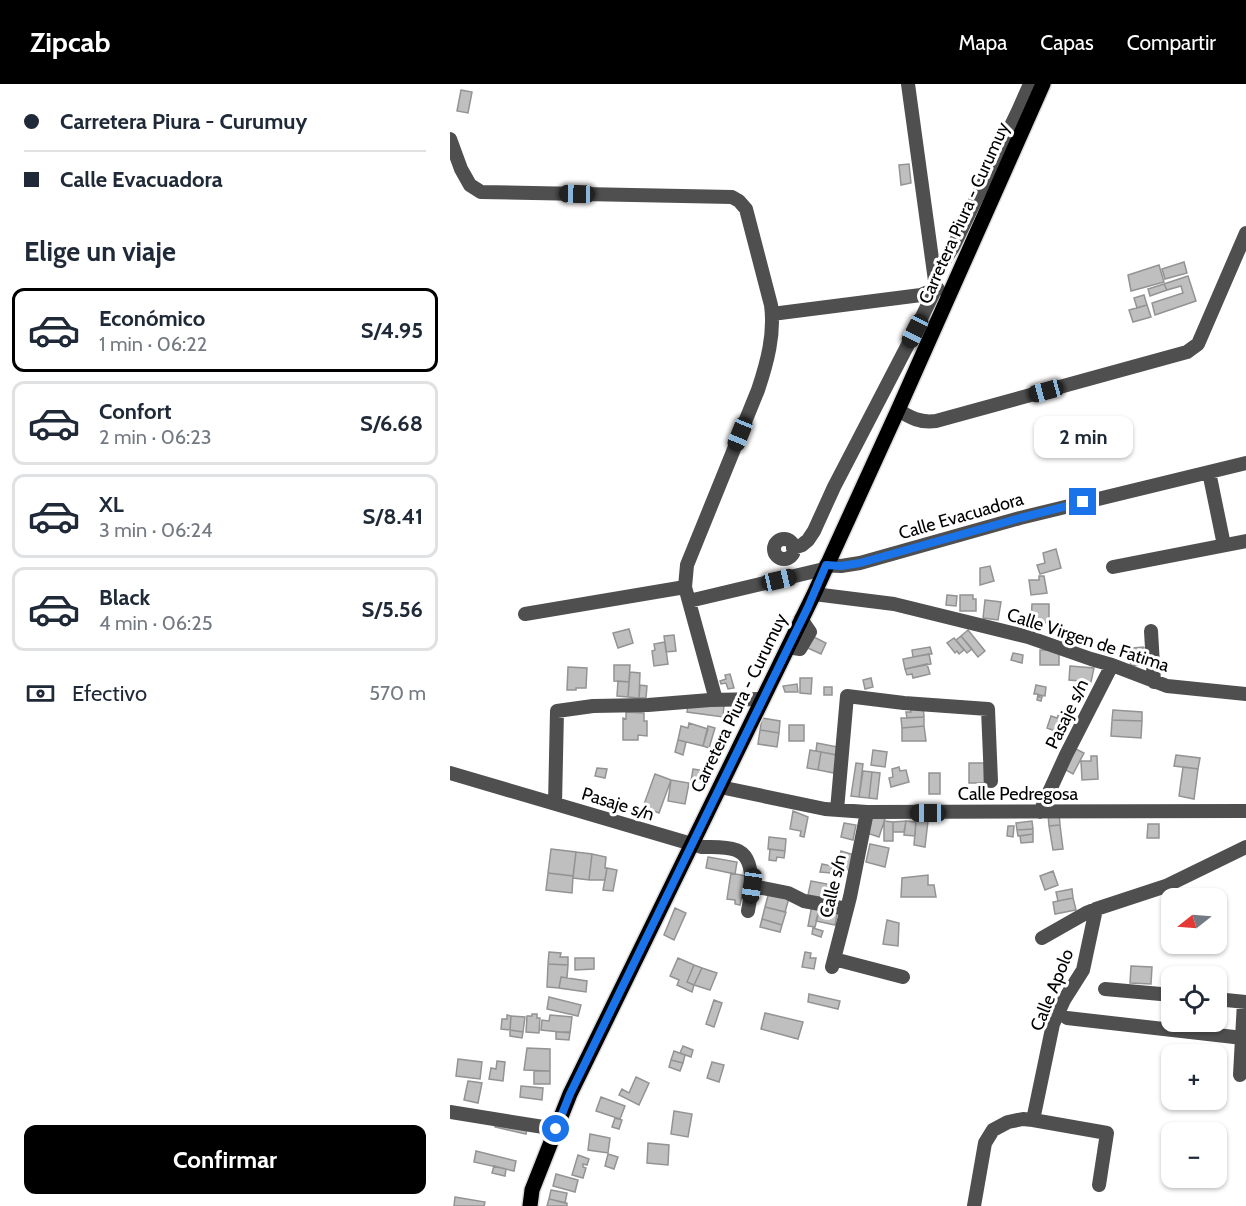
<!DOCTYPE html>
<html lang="es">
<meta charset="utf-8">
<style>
body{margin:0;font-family:Cabin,sans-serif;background:#f6f6f7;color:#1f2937;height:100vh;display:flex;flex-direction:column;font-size:22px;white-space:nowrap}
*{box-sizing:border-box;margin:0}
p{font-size:20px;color:#747a83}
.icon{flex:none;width:33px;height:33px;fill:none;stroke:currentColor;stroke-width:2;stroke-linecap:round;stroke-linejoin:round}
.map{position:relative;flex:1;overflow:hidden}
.details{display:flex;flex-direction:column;background:#fff;width:450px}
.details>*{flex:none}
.hud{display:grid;align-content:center;height:132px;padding:0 24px;background:#fff}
.needle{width:39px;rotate:253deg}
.fabs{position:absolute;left:711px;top:804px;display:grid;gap:12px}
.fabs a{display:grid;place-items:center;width:66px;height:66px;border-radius:12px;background:#fff;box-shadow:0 2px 4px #0004;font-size:30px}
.end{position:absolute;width:27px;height:27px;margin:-14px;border:8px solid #1a73e8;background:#fff;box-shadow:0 0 0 3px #fff}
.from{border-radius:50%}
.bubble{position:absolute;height:42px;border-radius:12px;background:#fff;box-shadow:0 2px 4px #0004;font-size:20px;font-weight:800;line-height:42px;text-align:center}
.car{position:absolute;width:18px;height:36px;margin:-18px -9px;border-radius:8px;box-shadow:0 0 4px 2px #0007;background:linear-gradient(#222 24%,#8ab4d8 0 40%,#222 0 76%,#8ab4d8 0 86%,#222 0)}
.hud b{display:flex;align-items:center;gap:21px;height:57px;font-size:22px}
.hud b+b{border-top:2px solid #e0e1e3}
.hud i{width:15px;height:15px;background:#1f2937}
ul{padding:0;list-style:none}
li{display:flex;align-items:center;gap:18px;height:84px;margin:0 12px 9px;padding:0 12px;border:3px solid #e0e1e3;border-radius:12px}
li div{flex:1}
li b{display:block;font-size:22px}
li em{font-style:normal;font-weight:800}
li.active{border-color:#000}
li>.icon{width:54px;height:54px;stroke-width:1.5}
h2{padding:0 24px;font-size:27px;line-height:72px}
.pay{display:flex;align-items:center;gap:15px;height:66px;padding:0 24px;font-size:22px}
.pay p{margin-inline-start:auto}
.primary-button{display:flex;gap:12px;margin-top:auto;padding:12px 24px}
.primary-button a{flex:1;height:69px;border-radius:12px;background:#000;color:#fff;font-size:24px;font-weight:800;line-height:69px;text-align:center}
header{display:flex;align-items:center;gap:36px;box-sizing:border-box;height:84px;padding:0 30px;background:#000;color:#fff}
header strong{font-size:28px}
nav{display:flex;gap:33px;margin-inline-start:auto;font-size:21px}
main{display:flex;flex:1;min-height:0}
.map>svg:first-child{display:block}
</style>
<header>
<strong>Zipcab</strong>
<nav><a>Mapa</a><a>Capas</a><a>Compartir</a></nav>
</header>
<main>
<section class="details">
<div class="hud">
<b><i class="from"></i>Carretera Piura - Curumuy</b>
<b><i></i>Calle Evacuadora</b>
</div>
<h2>Elige un viaje</h2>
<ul>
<li class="active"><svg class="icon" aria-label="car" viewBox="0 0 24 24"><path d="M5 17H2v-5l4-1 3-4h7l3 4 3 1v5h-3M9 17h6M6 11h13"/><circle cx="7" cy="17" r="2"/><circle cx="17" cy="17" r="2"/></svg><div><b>Económico</b><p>1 min · 06:22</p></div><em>S/4.95</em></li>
<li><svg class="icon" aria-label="car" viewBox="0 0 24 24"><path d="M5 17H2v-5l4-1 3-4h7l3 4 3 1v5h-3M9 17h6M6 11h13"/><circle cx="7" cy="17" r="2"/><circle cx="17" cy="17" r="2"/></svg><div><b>Confort</b><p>2 min · 06:23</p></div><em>S/6.68</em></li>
<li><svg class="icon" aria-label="car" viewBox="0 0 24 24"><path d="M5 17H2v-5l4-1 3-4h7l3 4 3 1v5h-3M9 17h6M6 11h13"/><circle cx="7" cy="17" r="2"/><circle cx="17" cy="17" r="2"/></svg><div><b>XL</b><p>3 min · 06:24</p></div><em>S/8.41</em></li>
<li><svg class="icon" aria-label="car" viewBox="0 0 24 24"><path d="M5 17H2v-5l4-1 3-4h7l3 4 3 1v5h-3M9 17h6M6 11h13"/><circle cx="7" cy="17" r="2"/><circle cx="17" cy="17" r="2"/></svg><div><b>Black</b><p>4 min · 06:25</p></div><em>S/5.56</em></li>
</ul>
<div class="pay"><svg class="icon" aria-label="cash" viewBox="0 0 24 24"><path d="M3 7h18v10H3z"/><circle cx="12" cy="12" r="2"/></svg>Efectivo<p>570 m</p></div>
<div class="primary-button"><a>Confirmar</a></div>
</section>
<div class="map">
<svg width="796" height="1122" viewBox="0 0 796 1122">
<rect width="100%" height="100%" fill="#fff"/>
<path fill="#bfbfbf" stroke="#939393" stroke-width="1.5" d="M11 6 22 8 18 29 7 27Z
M459 80 461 99 451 101 449 81Z
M734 178 737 189 715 195 712 185Z
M709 181 714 198 681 207 678 191Z
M738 192 746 217 705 231 702 219 733 209 731 202 717 206 714 200Z
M714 200 717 206 700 212 698 205Z
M694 211 697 221 687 224 684 214Z
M697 221 701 233 683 238 679 226Z
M606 465 611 484 590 490 587 481 595 479 593 469Z
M540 482 544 497 530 501V484Z
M589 492H594L597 509 581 511 579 496H589Z
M497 511 507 512 506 522 496 521Z
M510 511H523V515H526V527H510Z
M535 516 551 518 548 536 533 534Z
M582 520H599V539L581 538Z
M179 545 183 559 168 564 163 549Z
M518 546 535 567 528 573 511 552Z
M354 548 376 559 371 570 349 560Z
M224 551 226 567 216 568 214 552Z
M511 552 522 565 517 569 506 556Z
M504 554 514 566 509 570 507 567 505 569 497 559Z
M215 558 218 580 204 582 202 567 205 566 204 560Z
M480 563 482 570 463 573 462 566Z
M693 563V564H698L700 580 681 582 678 569 684 568 683 564Z
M590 566H609V581H590Z
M563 569 573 571 572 579 561 576Z
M479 570 481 580 455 585 453 575Z
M477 580 480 590 463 594 462 590 457 591 455 585Z
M164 581H180L179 598 164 597Z
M620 582 644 584 641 598 619 596Z
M118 583 137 584 136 604H126V606H117Z
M180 588 190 589 189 614 178 613Z
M280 590 284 604 278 605 276 599 271 600 270 597 276 595 275 591Z
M350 594H362L361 610 350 609Z
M421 594 423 603 415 605 413 596Z
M168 597 179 598 178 613 167 612Z
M347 600 348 608H335L333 602Z
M190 601 197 602 196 614H189Z
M586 601 596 603 595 612 589 611V613H592L591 617 587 616 588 610H584Z
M374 603H382V611H374Z
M238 620 274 621 273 633 237 628Z
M473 622 474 633 457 634 456 628H461L460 623Z
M663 626 692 628V637L662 636Z
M610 627 620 631 613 650 597 644 601 632 607 634Z
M176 628 194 629V637H197V652L188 651V656H173V634L176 635Z
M474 633V642L452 644 451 634Z
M312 634 330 637 329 649 310 646Z
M662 636 692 637 691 654 661 652Z
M239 639 258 645 253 662 228 656 231 642 238 644Z
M339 641H354V657H339Z
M258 642 265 644 259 664 253 662Z
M474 642 476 657H452V644Z
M310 646 329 649 327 663 308 660Z
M228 656 236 658 233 671 225 668Z
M367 659 388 663 387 671 366 667Z
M624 664 634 669 623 690 614 685Z
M360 666 371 668 368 686 357 684Z
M423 666 437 668 435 683 421 681Z
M371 668 387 671 384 689 368 686Z
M726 671 750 674 748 685 724 682Z
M641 672H647L648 695 632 696 631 677H641Z
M406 679 413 680 409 713 401 712Z
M519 679H534V699H519Z
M449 683 450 687 456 686 459 698 441 703 439 694 443 693 442 685Z
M733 683 748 685 744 715 729 712Z
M147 684 157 685 155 694 145 692Z
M243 685 255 687 254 698 241 697Z
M413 687 422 688 419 714 409 713Z
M422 688 430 689 427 715 419 714Z
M479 689H490V710H479Z
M205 690 221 696 209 729 193 723Z
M221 696 239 699 235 720 218 717Z
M343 727 358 733 354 753 350 752 351 747 340 745Z
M609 729 610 741 599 742 598 730Z
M423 731 435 735 429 753 417 749Z
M466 736 478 737 475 763 464 761Z
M434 737 443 738V757H434Z
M456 737 454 748H443V738Z
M456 737 466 738 465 752 454 751Z
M582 737 583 745 567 746 566 739Z
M394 739 406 741 403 756 391 753Z
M698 740H709V754H697Z
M610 741 613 765 603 766 599 742Z
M558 742H564L563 753 557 752Z
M583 745V750L568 752 567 746Z
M583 750V758L571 759 570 752Z
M319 753 336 755 335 767 318 765Z
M420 760 439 764 435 783 416 778Z
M101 765 126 768 123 792 98 789Z
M320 765 335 767 334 774 327 773 326 777 319 776Z
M391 767 404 771 400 786 387 783Z
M126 768 142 770 139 796 123 794Z
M142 770 156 773 155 784H157L155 796H139Z
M258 773 287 778 285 790 256 784Z
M372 780 382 782 381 789 370 788Z
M157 784 167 786 163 807 153 806Z
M603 787 608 801 595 806 590 792Z
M98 789 123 792 122 809 96 806Z
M281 789 296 792 290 821 285 820V816L277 815Z
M478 791V801H484L486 813H451L452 794Z
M361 797 382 801 380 815 358 811Z
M622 805 623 814 608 817 606 808Z
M319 808 339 814 335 828 315 823Z
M623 814 626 826 605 830 603 818Z
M362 821 370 823 365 843 358 842Z
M315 823 336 828 332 841 312 835Z
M370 823 388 826 385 841 366 837Z
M225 824 236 829 224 856 214 851Z
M312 835 332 841 330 848 310 843Z
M437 836 449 839 448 862 433 860Z
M363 844 373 847 371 853 362 850Z
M99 868 111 869 110 873H118V881L98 880Z
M355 868 361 869 360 874H366L364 885 352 883Z
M125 874H144V885L125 886Z
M228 874 244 881 237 898 244 901 242 908 227 901 229 896 220 892Z
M98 880 118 881 117 894 111 893 109 904 97 903Z
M244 881 252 884 244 901 237 898Z
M681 882 702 883 701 900 680 899Z
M252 884 267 889 260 906 244 901Z
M111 893 137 897 136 908 109 904Z
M359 910 390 917 388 925 358 918Z
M99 913 131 921 128 932 97 925Z
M264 916 272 919 264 943 256 940Z
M315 929 353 938 348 955 311 945Z
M82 930H87V934H90L89 949 76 948 77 932H82Z
M57 931 61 932 60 946 51 945 52 935H57Z
M100 931 122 933 120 949 91 946 92 936 99 937Z
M61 932 75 933 73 948 60 946Z
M60 946 73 948 72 954 60 952Z
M106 948H120L119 956 106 955Z
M233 962 243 966 241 973 230 969Z
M77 964 100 965V987L74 986Z
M224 967 235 971 233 979 221 976Z
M8 975 32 978 30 995 6 992Z
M221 976 233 979 230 987 219 983Z
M47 977 55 978 53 997 39 995 41 984 46 985Z
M262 978 274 981 269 998 257 994Z
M84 987H100V1000H84Z
M186 993 199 999 189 1021 169 1011 172 1005 179 1009Z
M18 997 32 999 28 1019 14 1016Z
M71 1002 93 1004 92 1016 70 1013Z
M151 1013 175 1022 170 1035 146 1027Z
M224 1027 242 1030 238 1053 221 1050Z
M165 1034 172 1036 169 1045 162 1043Z
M46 1035 77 1042 76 1050 45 1043Z
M140 1050 160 1054 158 1069 138 1066Z
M198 1059 219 1061 218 1081 197 1079Z
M26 1067 66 1077 64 1087 24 1078Z
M158 1070 168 1073 164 1085 155 1082Z
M128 1071 139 1075 137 1081 133 1080V1083L136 1084 133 1094 122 1091Z
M44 1082 56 1085 55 1092 42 1089Z
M106 1090 128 1096 125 1108 103 1102Z
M101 1106 117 1109 115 1119 99 1115Z
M5 1113 35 1118 34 1122H4Z
M99 1115 117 1119V1122H97Z"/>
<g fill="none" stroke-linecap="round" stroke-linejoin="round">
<defs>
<path id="major" d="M80 1122 82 1106 120 1010 364 510 448 326 593 0"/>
</defs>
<use href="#major" stroke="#dbdbdb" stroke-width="18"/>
<path stroke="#4f4f4f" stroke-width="14" d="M0 55 11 85 20 101 31 108 282 113 289 117 296 125 321 221C325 250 317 279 308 306L237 481 235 503 266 616
M485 192 503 163 568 27 580 0
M322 230 471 211 478 208 486 204 488 205
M448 326C461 334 470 339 486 337L737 268 748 260 796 149
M759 388 774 461
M324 465a10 10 0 1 1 20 0a10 10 0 1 1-20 0Z
M343 464 352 461 358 456 364 447 384 403 465 247 486 204 458 0
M376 481 391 482 410 479 570 434 796 379
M663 483 796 457
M364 510 444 520 578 553 641 575 662 581 717 602 796 610
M239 517 374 485
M75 530 235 503
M701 547 704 598
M338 563 350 565 360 548 351 535
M0 689 252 763C263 763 276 762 286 766 307 773 301 811 298 827
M270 703 375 725 417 728 796 727
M105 720 107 627 143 622 198 621 260 616 312 615
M387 726 397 612 454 619 538 625 541 697
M590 728 616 671 662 581
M302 802 338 809 354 817 397 825
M592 854 636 829 646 825
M384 875 453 893
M382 883 400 813 417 728
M655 905 722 911
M766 915 796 918
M617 934 793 954
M790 991 794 918
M0 1028 106 1045
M583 1036 657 1049 649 1101
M524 1122 535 1059 543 1046 558 1038 573 1035 583 1036 603 940 614 916 633 886 646 825 716 802 796 763"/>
<use href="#major" stroke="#000" stroke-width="15"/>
</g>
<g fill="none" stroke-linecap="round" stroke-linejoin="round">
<path stroke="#1a73e8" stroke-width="8" d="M106 1045 120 1010 358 523 376 481 391 482 410 479 570 434 633 418"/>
</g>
<g text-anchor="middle" stroke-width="6" stroke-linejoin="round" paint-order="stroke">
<g font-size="18" fill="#000" stroke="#fff">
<text transform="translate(514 129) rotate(-66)" y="6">Carretera Piura - Curumuy</text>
<text transform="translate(511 432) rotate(-16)" y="6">Calle Evacuadora</text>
<text transform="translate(638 556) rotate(18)" y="6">Calle Virgen de Fatima</text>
<text transform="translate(289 619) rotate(-64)" y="6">Carretera Piura - Curumuy</text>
<text transform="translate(617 630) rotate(-64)" y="6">Pasaje s/n</text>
<text x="568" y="716">Calle Pedregosa</text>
<text transform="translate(168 720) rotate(17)" y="6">Pasaje s/n</text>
<text transform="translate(383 802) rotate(-77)" y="6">Calle s/n</text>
<text transform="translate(602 906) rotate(-68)" y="6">Calle Apolo</text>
</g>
</g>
</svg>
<div class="fabs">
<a><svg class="needle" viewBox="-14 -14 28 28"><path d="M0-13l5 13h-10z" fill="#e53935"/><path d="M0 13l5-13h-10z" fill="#747a83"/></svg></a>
<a><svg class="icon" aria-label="locate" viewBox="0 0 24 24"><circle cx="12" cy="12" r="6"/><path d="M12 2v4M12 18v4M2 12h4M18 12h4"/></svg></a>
<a>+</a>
<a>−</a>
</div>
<i class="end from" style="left:106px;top:1045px"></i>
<i class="end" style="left:633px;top:418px"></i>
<div class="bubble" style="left:584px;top:332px;width:99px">2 min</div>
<i class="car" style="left:127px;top:110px;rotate:271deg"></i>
<i class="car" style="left:465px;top:247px;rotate:207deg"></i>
<i class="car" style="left:596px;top:307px;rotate:255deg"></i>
<i class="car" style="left:290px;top:350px;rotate:202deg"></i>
<i class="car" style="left:329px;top:496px;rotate:77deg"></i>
<i class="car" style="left:478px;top:729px;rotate:270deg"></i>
<i class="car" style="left:302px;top:802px;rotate:188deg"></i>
</div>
</main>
